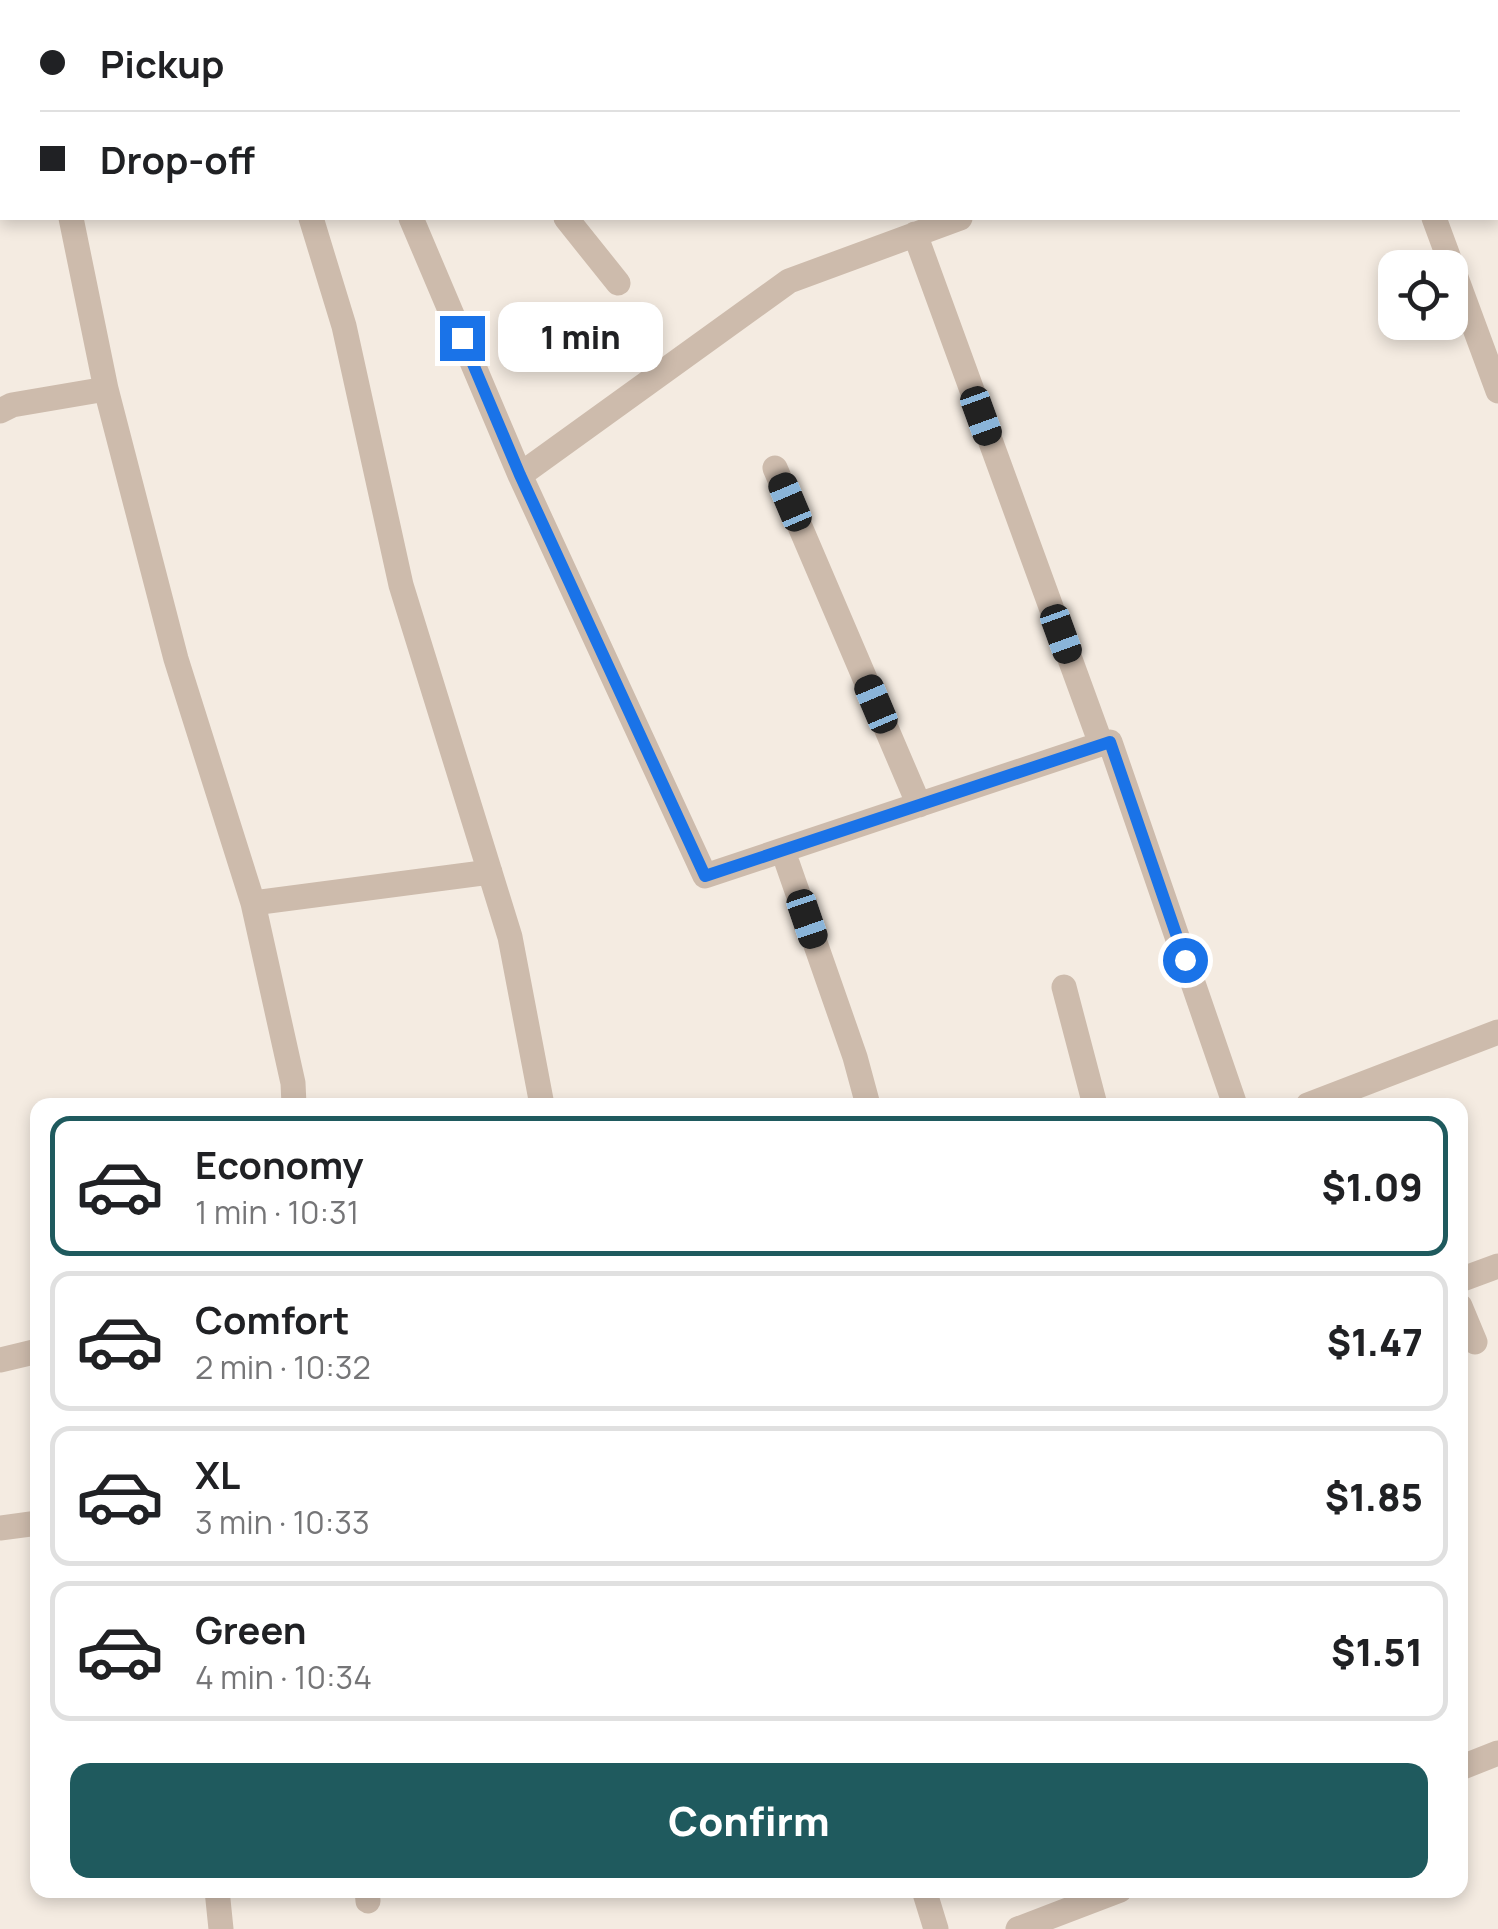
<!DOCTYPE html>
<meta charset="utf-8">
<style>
body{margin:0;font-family:Manrope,sans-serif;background:#f2f2f2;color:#202124;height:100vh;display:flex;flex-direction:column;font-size:38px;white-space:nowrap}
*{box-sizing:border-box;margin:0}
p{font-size:32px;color:#757577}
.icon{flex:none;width:55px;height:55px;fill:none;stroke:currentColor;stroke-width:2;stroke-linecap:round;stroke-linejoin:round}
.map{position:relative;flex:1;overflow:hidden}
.side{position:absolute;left:30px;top:1098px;width:1438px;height:800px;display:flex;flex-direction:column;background:#fff;border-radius:20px;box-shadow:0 5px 15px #0003}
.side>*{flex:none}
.banner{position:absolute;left:0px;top:0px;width:1500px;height:220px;box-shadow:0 5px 15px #0003;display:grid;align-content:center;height:220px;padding:0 40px;background:#fff}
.buttons{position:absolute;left:1378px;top:250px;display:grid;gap:20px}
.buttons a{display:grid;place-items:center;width:90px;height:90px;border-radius:20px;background:#fff;box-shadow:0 5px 15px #0003;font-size:50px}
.end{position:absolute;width:45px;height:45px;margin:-22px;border:12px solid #1a73e8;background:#fff;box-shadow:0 0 0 5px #fff}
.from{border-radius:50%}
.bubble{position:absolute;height:70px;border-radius:20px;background:#fff;box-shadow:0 5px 15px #0003;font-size:32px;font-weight:800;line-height:70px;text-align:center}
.car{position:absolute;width:30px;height:60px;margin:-30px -15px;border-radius:12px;box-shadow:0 0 8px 2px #0007;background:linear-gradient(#222 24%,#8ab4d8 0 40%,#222 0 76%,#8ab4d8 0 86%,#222 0)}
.banner b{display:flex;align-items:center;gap:35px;height:95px;font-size:38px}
.banner b+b{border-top:2px solid #e0e0e0}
.banner i{width:25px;height:25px;background:#202124}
ul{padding:18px 0 0;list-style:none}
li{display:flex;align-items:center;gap:30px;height:140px;margin:0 20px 15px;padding:0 20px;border:5px solid #e0e0e0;border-radius:20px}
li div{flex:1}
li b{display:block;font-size:38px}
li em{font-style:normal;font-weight:800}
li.current{border-color:#1f5a5e}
li>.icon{width:90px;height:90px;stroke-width:1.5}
.primary-button{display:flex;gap:20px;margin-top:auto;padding:20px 40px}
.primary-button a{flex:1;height:115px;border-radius:20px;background:#1f5a5e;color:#fff;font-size:40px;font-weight:800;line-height:115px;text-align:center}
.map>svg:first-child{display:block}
</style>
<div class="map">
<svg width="1498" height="1929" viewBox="0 0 1498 1929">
<rect width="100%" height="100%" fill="#f4ebe1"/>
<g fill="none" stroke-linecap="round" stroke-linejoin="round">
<path stroke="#cdbbac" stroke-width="25" d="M2 0 3 2
M340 0 341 2
M444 0 445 2
M600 0 601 2
M691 0V2
M776 0 777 2
M879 0 880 2
M1353 0 1354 2
M397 2 401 0
M0 146 2 145
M71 218 106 389
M311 218 344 326 401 585 510 937 542 1105
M411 218 520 475 789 281 960 218
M566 218 618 283
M1434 218 1498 391
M915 234 1101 744 1110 742 1235 1105
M0 411 12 405 106 389 176 659 253 903 293 1083 294 1105
M775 468 919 805
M520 475 705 876 1101 744
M783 851 855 1057 868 1105
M253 903 490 872
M1064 987 1095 1105
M1308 1105 1498 1032
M1460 1280 1498 1266
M1460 1306 1475 1342
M0 1360 38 1351
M0 1528 38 1523
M1460 1768 1498 1753
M217 1890 221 1929
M367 1890 368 1901
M924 1890 936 1929
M1018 1929 1120 1890"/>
<path stroke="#6c584f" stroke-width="28" d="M1445 0V2
M1498 136V137"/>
</g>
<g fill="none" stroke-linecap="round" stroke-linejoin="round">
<path stroke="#1a73e8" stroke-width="12" d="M462 338 520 475 705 876 1110 742 1185 960"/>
</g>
</svg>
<div class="buttons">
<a><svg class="icon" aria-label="locate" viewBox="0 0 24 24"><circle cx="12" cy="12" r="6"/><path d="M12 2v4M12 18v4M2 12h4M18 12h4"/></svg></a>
</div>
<i class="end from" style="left:1185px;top:960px"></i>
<i class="end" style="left:462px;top:338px"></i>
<div class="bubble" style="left:498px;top:302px;width:165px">1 min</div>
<i class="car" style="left:981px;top:416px;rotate:160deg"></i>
<i class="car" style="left:790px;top:502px;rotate:337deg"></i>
<i class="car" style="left:1061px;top:634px;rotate:160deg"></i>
<i class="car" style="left:876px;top:704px;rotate:337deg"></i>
<i class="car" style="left:807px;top:919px;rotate:161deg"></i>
<div class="banner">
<b><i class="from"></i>Pickup</b>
<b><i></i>Drop-off</b>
</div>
<section class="side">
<ul>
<li class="current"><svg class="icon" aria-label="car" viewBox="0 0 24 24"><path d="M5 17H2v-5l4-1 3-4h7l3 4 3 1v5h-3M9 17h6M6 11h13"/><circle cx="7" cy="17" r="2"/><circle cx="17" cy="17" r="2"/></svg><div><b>Economy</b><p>1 min · 10:31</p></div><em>$1.09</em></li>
<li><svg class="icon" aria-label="car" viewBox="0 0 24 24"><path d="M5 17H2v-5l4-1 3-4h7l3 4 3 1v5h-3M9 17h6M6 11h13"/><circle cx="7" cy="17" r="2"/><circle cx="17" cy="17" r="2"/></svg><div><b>Comfort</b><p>2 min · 10:32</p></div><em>$1.47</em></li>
<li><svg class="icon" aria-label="car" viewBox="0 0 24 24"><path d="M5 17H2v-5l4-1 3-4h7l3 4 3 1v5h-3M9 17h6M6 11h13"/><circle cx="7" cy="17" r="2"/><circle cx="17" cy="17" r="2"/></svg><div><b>XL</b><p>3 min · 10:33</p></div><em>$1.85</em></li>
<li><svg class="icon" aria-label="car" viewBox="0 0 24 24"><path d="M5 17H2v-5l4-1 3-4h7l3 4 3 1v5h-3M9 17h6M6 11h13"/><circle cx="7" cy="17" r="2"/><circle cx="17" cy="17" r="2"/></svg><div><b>Green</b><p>4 min · 10:34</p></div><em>$1.51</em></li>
</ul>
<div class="primary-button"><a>Confirm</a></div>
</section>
</div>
